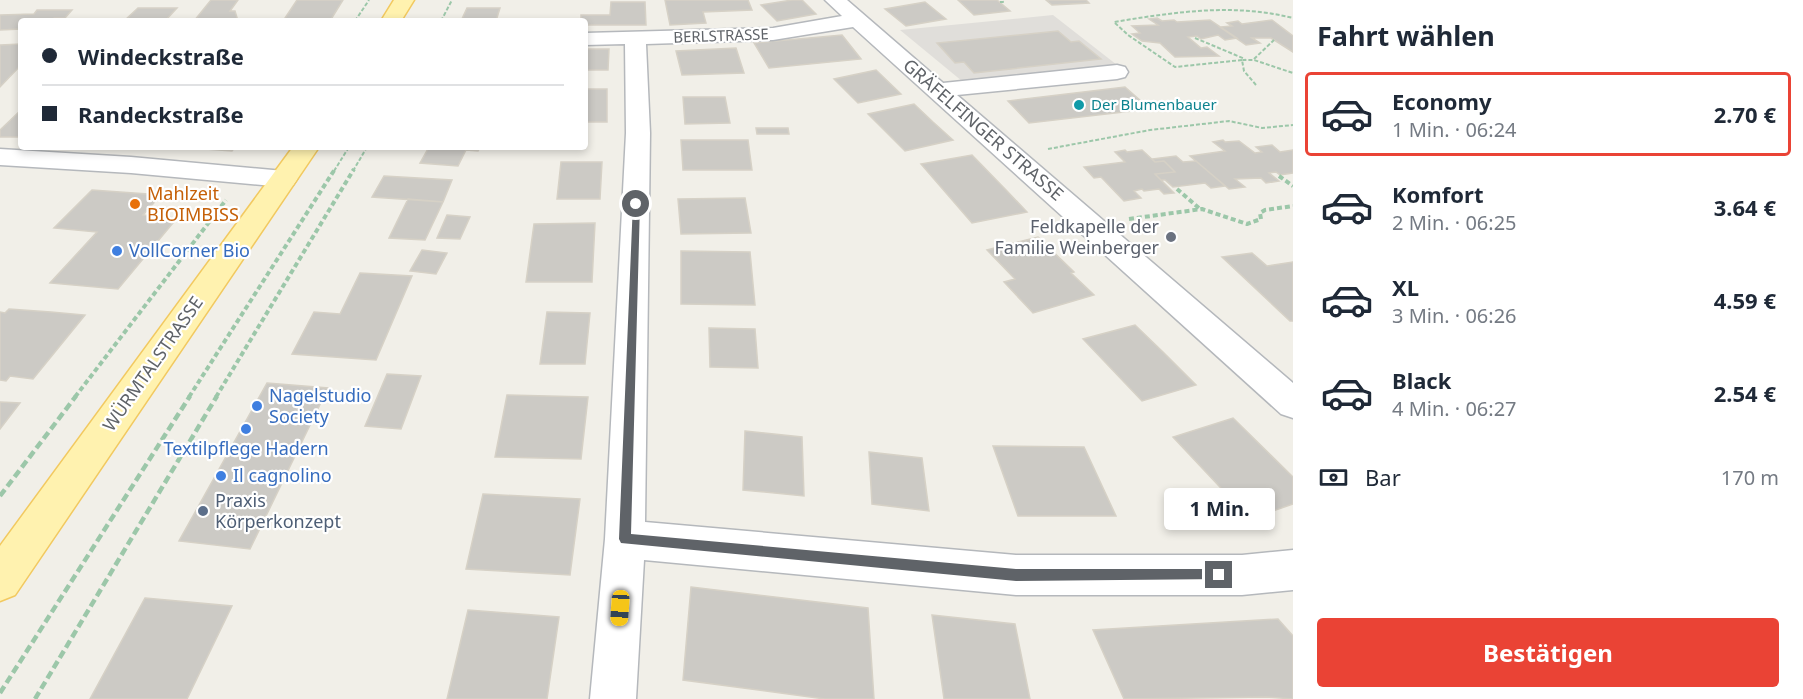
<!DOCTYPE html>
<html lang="de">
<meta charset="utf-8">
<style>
body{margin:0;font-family:"Noto Sans",sans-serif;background:#f6f6f7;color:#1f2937;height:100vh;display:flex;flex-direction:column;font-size:22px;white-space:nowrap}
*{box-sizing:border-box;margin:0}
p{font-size:20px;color:#747a83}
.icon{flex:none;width:33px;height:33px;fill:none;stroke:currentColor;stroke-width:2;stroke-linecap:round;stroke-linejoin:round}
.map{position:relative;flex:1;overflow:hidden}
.panel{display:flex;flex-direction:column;background:#fff;width:510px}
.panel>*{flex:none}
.banner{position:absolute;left:18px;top:18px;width:570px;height:132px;border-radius:6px;box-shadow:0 3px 9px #0003;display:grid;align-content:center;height:132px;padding:0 24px;background:#fff}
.end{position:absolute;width:27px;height:27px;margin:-14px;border:8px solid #5f6368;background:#fff;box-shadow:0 0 0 3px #fff}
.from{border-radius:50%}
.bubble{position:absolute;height:42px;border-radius:6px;background:#fff;box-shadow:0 3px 9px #0003;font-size:20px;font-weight:700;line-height:42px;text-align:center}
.car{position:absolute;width:18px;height:36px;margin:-18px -9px;border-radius:8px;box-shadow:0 0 4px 2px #0007;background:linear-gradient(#f5c518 24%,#345 0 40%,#f5c518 0 76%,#345 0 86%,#f5c518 0)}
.banner b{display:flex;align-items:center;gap:21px;height:57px;font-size:22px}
.banner b+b{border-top:2px solid #e0e1e3}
.banner i{width:15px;height:15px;background:#1f2937}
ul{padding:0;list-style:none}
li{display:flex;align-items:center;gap:18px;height:84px;margin:0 12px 9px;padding:0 12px;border:3px solid transparent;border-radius:6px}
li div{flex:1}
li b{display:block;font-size:22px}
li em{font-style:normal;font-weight:700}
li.selected{border-color:#ea4335}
li>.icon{width:54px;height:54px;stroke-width:1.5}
h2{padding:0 24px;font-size:27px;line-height:72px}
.pay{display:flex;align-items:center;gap:15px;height:66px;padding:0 24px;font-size:22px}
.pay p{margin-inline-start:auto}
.action{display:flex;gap:12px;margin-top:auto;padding:12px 24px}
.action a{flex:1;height:69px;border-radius:6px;background:#ea4335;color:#fff;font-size:24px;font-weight:700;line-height:69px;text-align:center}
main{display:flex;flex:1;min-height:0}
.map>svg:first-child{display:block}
</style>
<main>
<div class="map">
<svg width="1293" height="699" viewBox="0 0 1293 699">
<rect width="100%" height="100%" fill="#f1efe8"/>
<path fill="#e0deda" d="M1053 15 1126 72 968 86 900 30Z"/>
<path fill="#cccac5" stroke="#d6d1c6" stroke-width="1.5" d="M211 0H238L230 11H235L238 21H194Z
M297 0H343L330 21H283Z
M665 0H748L752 10 703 12 706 23 670 25Z
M792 0H802L816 14 777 21 761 5Z
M958 0H997L1010 11 974 15Z
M1046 0H1086L1089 3 1052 5Z
M611 2H645L646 25H585V21H581V15H610Z
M925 2 946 19 906 26 885 9Z
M138 8H177L165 21H124Z
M467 8H500L496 21H461Z
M37 10H72L65 18H54L51 21H21V29L0 30V15L34 14Z
M1157 18 1162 21 1174 20 1177 22 1210 20 1237 38 1225 40 1218 35 1201 39 1197 36 1188 37 1201 48 1207 47 1219 56 1175 57 1160 43 1142 41 1132 34 1140 33 1132 26 1158 25 1149 19Z
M1272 20 1293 36V52L1271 38H1252L1260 43 1246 45 1220 27 1232 26 1227 23 1238 21 1242 24Z
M1058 31 1071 42 1079 41 1101 59 974 73 964 62 955 63 937 43Z
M842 35 861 59 769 68 754 43Z
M21 44V65L0 87V45Z
M736 48 744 73 682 75 676 51Z
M585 49H609L608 70H585Z
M876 70 901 94 858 103 834 79Z
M1125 87 1150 109 1029 123 1008 101Z
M585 89H607V122H585Z
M683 97H725L730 123 685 124Z
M914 104 933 122 953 140 905 151 868 114Z
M21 110V137H0V130Z
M756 128H788L789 134H757Z
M681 140H748L752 170H683Z
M1223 140 1225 142 1239 141 1255 153 1262 152 1256 147 1272 145 1280 152 1293 150V173L1280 175 1276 172 1269 173 1279 181 1266 183 1261 178 1235 179 1245 187 1229 189 1190 156 1225 151 1213 142Z
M178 147H235L232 151Z
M429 147H480L478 151 466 150 458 166 420 163Z
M1125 150 1127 152 1142 150 1155 162 1164 161 1175 172 1155 174 1174 193 1164 194 1159 189 1144 191 1142 189 1134 191 1141 198 1124 201 1101 177 1094 178 1084 167 1125 162 1115 152Z
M972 155 1007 191 1027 212 972 223 921 164Z
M1176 156 1183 162 1196 161 1225 186 1211 188 1205 183 1173 187 1165 180H1161L1155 174 1175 172 1164 161 1155 162 1152 159Z
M561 162H602L600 199H557Z
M384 176 452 180 443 202 372 197Z
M92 190 161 195 143 215 177 218 118 289 50 283 97 232 54 228Z
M745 198 751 233 681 234 678 199Z
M408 199 443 202 425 240 389 238Z
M447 215 470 217 460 239 437 238Z
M595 223 592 282H526L534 224Z
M1038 237 1074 272 1071 273 1094 295 1033 313 1004 282 1015 279 987 250Z
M422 250 447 253 436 274 410 271Z
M681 251 750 252 755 305 681 304Z
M1252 253 1267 266 1293 262V321H1290L1222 257Z
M360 273 412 276 376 360 292 354 314 312 340 314Z
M9 309 51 312 85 315 33 379 10 376 6 381 0 380V312L5 313Z
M547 312 590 313 585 364H540Z
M1135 325 1163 352 1196 385 1142 401 1083 339Z
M709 328 755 329 758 368 710 367Z
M387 374 421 376 401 429 365 426Z
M267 383 328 388 250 549 179 541Z
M507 395 588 397 581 459 495 457Z
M0 402 20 403 0 429Z
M1233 418 1293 477V504L1250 519 1173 437Z
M745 431 802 437 804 496 743 490Z
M993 446 1084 447 1116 516H1018Z
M869 452 922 458 929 511 872 504Z
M483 494 580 499 570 575 466 569Z
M691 587 868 608 874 699H825L683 680Z
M145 598 232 606 187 699H90Z
M468 610 559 617 547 699H447Z
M932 615 1015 624 1030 699H944Z
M1278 619 1293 636V699L1267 697 1124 699 1093 630Z"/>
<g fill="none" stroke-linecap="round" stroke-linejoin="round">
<defs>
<path id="minor" d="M825 0H847L943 83 1117 65 1125 67 1128 72 1125 77 1117 79 957 95 1293 383V418L1281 414 853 27 773 40 646 44 650 133 645 522 1016 555H1242L1293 550V590L1242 595H1016L644 560 636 699H590L605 539 626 133 625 44 585 45V33L773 28 842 16Z
M0 149 131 157 284 171 293 173 297 179 293 185 284 187 131 173 0 165Z"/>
<path id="major" d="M394 0H414L401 21H381Z
M293 147H319L15 595 0 601V546Z"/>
</defs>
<use href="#minor" stroke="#b5b8bc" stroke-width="3"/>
<use href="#major" stroke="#f2c960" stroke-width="3"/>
<path stroke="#9cc7a9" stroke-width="2" stroke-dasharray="4 2" stroke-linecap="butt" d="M1000 2H1003L1002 0
M355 21 369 0
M441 21 452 0
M1195 38 1245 59
M1254 59 1274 40
M1242 60 1175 67 1128 35 1114 22C1175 12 1233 3 1293 18
M1256 85 1244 71 1242 60H1254L1293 73
M1048 149 1150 130 1229 121 1262 128 1293 125
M334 171 349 147
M353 171 367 147"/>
<path stroke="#9cc7a9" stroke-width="4" stroke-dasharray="5 3" stroke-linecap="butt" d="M1279 176 1293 186
M1177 189 1200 209
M1129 219 1202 209 1247 224 1261 219 1260 213 1265 210 1293 206
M75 397 226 200
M189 397 335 169
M216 397 354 169"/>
<path stroke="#9cc7a9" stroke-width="4.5" stroke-dasharray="8 4" stroke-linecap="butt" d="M0 496 76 396
M0 693 190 396
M35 699 217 396"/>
<use href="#minor" fill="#fff" fill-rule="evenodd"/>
<use href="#major" fill="#fff2af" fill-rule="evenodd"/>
</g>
<path fill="#5f6368" d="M633 202 640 204 631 534 1016 569H1219L1225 575 1224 579 1016 581 621 543 619 539Z"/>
<circle fill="#0f9aa8" stroke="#fff" stroke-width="2" cx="1079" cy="105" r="6"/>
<circle fill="#e8710a" stroke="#fff" stroke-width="2" cx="135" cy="204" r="6"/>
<circle fill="#6b7280" stroke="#fff" stroke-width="2" cx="1171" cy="237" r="6"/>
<g fill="#3f7fe0" stroke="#fff" stroke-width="2">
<circle cx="117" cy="251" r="6"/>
<circle cx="257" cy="406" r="6"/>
<circle cx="246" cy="429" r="6"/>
<circle cx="221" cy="476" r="6"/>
</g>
<circle fill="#5c6f8a" stroke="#fff" stroke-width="2" cx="203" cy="511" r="6"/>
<g text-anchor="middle" stroke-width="4.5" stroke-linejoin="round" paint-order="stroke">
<g font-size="15" fill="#5f6368" stroke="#fff">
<text transform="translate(721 36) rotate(-2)" y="5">BERLSTRASSE</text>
</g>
<g font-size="15" fill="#0d838f" stroke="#fff" text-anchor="start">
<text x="1091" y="110">Der Blumenbauer</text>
</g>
<g font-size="18" fill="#5f6368" stroke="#fff">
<text transform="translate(983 130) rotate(41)" y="6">GRÄFELFINGER STRASSE</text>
<text transform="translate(153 364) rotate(-55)" y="6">WÜRMTALSTRASSE</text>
</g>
<g font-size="18" fill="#c56008" stroke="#fff" text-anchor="start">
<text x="147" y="200">Mahlzeit<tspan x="147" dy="21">BIOIMBISS</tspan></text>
</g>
<g font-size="18" fill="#5b616d" stroke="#fff" text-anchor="end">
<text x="1159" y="233">Feldkapelle der<tspan x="1159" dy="21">Familie Weinberger</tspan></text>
</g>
<g font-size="18" fill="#366cbe" stroke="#fff" text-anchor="start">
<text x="129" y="257">VollCorner Bio</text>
<text x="269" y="402">Nagelstudio<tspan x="269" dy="21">Society</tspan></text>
<text x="246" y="455" text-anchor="middle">Textilpflege Hadern</text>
<text x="233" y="482">Il cagnolino</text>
</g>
<g font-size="18" fill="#4e5e75" stroke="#fff" text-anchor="start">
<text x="215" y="507">Praxis<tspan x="215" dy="21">Körperkonzept</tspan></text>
</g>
</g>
</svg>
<i class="end from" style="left:636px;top:204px"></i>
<i class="end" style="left:1219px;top:575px"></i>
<div class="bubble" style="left:1164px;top:488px;width:111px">1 Min.</div>
<i class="car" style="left:620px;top:608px;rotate:184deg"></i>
<div class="banner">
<b><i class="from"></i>Windeckstraße</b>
<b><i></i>Randeckstraße</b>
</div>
</div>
<section class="panel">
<h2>Fahrt wählen</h2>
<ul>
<li class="selected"><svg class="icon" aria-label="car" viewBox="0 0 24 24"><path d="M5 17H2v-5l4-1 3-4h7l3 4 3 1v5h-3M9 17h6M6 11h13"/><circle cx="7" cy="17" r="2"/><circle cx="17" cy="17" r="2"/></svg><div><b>Economy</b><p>1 Min. · 06:24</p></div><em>2.70 €</em></li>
<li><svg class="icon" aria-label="car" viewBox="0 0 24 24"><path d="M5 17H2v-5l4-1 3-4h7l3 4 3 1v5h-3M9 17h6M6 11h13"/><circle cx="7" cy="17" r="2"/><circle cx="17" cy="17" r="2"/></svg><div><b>Komfort</b><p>2 Min. · 06:25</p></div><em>3.64 €</em></li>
<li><svg class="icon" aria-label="car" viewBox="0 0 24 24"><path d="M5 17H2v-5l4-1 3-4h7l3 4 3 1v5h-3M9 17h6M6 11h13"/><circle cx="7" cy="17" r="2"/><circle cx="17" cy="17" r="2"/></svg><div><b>XL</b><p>3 Min. · 06:26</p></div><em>4.59 €</em></li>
<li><svg class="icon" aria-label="car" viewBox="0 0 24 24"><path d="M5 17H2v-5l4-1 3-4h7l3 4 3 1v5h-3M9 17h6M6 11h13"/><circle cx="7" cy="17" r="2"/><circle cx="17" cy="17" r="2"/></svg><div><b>Black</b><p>4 Min. · 06:27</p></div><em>2.54 €</em></li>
</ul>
<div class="pay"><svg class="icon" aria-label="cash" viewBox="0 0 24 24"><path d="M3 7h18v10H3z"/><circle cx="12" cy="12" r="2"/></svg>Bar<p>170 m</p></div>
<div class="action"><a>Bestätigen</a></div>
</section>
</main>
